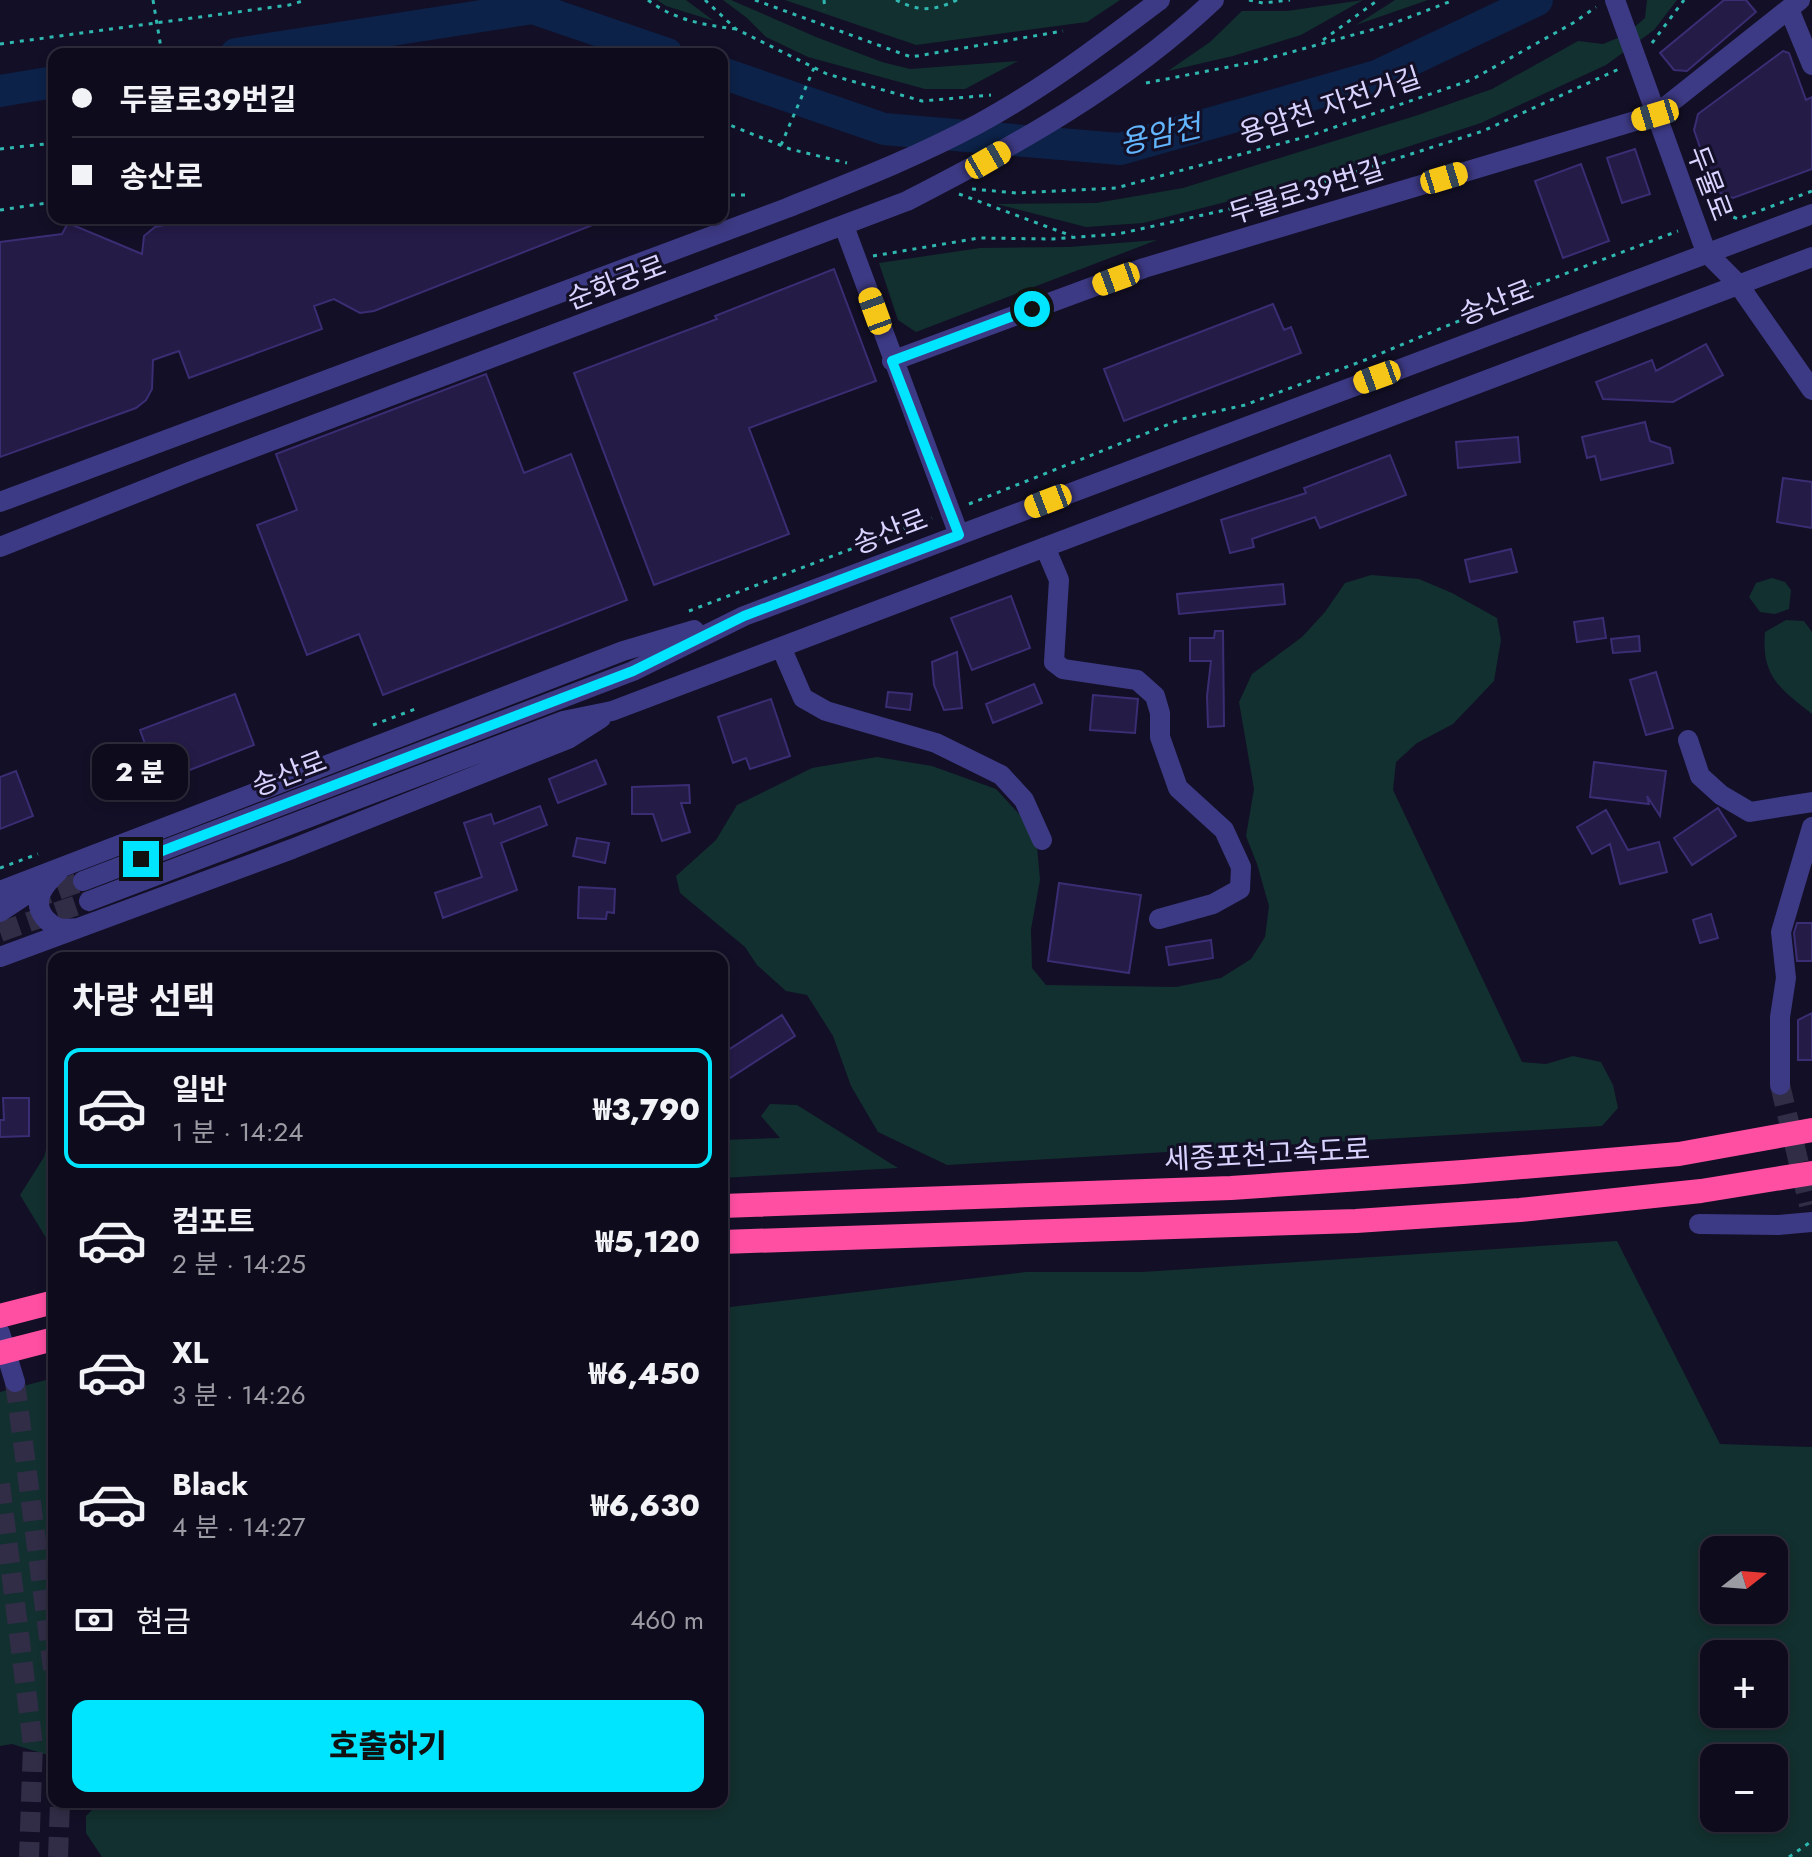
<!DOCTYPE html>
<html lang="ko">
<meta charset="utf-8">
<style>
body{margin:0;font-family:Jost,"Noto Sans KR",sans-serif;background:#1c1929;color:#f1f3f6;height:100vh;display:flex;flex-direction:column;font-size:30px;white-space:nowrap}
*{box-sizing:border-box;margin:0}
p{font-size:26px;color:#9b9ba3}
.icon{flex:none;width:44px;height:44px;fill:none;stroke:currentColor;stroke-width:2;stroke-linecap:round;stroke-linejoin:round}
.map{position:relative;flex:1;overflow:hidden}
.sheet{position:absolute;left:48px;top:952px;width:680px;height:856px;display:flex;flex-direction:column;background:#0e0b1c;border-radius:16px;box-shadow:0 4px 12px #0003,0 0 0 2px #2e2b3b}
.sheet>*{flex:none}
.top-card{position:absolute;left:48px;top:48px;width:680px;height:176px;border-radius:16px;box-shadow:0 4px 12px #0003,0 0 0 2px #2e2b3b;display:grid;align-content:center;height:176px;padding:0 24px;background:#0e0b1c}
.needle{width:52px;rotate:73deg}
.buttons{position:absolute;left:1700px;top:1536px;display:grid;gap:16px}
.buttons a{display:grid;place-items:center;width:88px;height:88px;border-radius:16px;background:#0e0b1c;box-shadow:0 4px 12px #0003,0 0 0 2px #2e2b3b;font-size:40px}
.end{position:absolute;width:36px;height:36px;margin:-18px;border:10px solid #00e5ff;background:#111;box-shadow:0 0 0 4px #111}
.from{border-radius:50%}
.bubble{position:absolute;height:56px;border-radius:16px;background:#0e0b1c;box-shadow:0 4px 12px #0003,0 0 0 2px #2e2b3b;font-size:26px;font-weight:800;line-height:56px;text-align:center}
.car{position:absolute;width:24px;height:48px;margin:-24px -12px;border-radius:10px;box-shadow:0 0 6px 2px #0007;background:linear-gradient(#f5c518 24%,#345 0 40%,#f5c518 0 76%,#345 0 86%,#f5c518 0)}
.top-card b{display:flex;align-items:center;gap:28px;height:76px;font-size:30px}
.top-card b+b{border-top:2px solid #2e2b3b}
.top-card i{width:20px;height:20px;background:#f1f3f6}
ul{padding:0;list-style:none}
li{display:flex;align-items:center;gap:24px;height:120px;margin:0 16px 12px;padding:0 8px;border:4px solid transparent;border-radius:16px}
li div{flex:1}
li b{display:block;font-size:30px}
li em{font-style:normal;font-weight:800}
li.current{border-color:#00e5ff}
li>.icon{width:72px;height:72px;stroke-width:1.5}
h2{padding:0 24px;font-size:36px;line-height:96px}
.pay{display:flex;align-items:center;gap:20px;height:88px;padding:0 24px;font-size:30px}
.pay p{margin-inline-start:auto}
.primary-button{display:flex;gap:16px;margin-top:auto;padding:16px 24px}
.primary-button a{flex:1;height:92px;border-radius:16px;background:#00e5ff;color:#111;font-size:32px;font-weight:800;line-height:92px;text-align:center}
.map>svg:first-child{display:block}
</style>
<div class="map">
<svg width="1812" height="1857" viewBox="0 0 1812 1857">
<rect width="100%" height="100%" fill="#130f26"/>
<path fill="#12302f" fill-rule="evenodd" d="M657 0H686L714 21 666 6Z
M723 0H731L816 37 882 62 910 69 1018 61 965 89H925L808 57 766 37 747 18Z
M785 0H1120L1087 22 916 45Z
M1363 0 1301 35 1233 56 1168 71 1210 42 1242 11H1287Z
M1395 0H1428L1356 25Z
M1647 0H1677L1654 30 1606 65 1481 123 1277 189 1143 223 1086 227 996 204 1096 203 1183 188 1418 115 1492 89 1578 41 1603 44 1625 35 1645 18Z
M1157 240 916 332 898 320 879 263 980 248 1069 247Z
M1371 575 1419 579 1452 593 1497 618 1501 640 1494 681 1453 724 1417 743 1396 762 1393 790 1522 1062 1546 1064 1573 1056 1601 1062 1613 1085 1618 1108 1602 1126 947 1165 878 1132 851 1086 833 1036 807 995 786 991 757 965 745 947 680 893 676 876 716 840 737 805 812 768 877 757 932 766 996 789 1020 815 1037 846 1040 880 1031 929 1032 968 1046 985 1176 987 1221 978 1251 959 1265 937 1269 906 1257 864 1246 836 1254 789 1239 702 1252 674 1302 637 1325 612 1345 583Z
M1772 578 1785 582 1791 590 1789 609 1775 614 1760 612 1749 597 1756 583Z
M1786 620 1804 621 1812 632V714C1780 689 1761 676 1765 632Z
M770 1104 797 1105 898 1168 722 1178V1140L780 1138 761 1116Z
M54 1121V1251L20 1195 44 1157Z
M1617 1241 1720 1444 1812 1447V1857H102L86 1833V1816L100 1802H722V1308L1026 1272H1142ZM1714 1550H1774V1610H1714ZM1714 1654H1774V1714H1714ZM1714 1758H1774V1818H1714Z
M54 1378V1757L12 1744 0 1746V1392Z"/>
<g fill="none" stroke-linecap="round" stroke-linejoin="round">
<path stroke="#0c2248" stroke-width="5" d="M533 8 535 0"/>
<path stroke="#0c2248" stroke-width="32" d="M236 54 533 8 667 54
M722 73 884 129 1120 149 1377 76 1537 0
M0 91 54 82"/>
</g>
<path fill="#241b47" stroke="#3b2d73" stroke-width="2" d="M1724 0H1746L1756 12 1687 71 1674 70 1660 53Z
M1783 51 1789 53 1806 100 1812 97V169L1733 198 1715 191 1694 130 1698 114Z
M1635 149 1650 194 1622 203 1607 158Z
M1581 164 1609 241 1563 258 1535 181Z
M199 218H607L608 219 374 311 360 313 334 299 314 306 322 329 189 378 179 351 153 360 152 389 146 400 136 408 0 457V242L62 234 68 223 142 254 144 236 155 227Z
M834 269 876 381 749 428 789 534 654 585 574 373 717 319 715 316Z
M1273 304 1284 330 1291 327 1301 353 1124 421 1104 369Z
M1706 344 1723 375 1673 402 1603 399 1596 382 1652 360 1656 371Z
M486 374 524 473 571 454 627 600 383 695 359 634 307 655 257 525 297 510 276 454Z
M1645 422 1650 441 1670 448 1673 463 1601 480 1595 456 1587 458 1582 437Z
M1518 437 1520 462 1458 468 1456 442Z
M1390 455 1406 495 1320 528 1315 517 1252 539 1254 547 1230 553 1221 520 1306 493 1304 488Z
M1783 478 1812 482V528L1777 522Z
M1511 549 1517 572 1470 582 1465 560Z
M1283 584 1285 604 1179 614 1177 594Z
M1011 596 1030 648 972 670 951 618Z
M1603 618 1606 638 1577 642 1574 622Z
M1215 631H1223L1224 726 1208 727 1207 696 1211 661H1190V638H1214Z
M1639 636 1640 651 1613 653 1611 639Z
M957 652 962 708 944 710 934 685 932 662Z
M1656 672 1673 728 1646 735 1630 680Z
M1034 684 1042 703 993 723 986 704Z
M888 692 912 694 910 710 886 707Z
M235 694 254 745 159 782 140 730Z
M1093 695 1138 699 1135 733 1090 730Z
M771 699 790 756 750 769 746 758 733 763 718 717Z
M596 760 606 784 558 803 549 779Z
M1594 762 1666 771 1660 816 1647 796 1649 804 1590 797Z
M16 771 33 816 0 829V777Z
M689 785 690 803H681L690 832 662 841 653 814H632V787Z
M540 806 547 825 501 843 517 890 443 918 435 893 482 877 464 823 491 814 494 824Z
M1718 808 1736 836 1692 865 1674 838Z
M1606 810 1628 850 1659 842 1667 872 1620 884 1610 844 1592 854 1577 827Z
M577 838 609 843 605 863 573 856Z
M1059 883 1141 895 1129 973 1048 961Z
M579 887 615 889 614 913 607 912 606 919 578 918Z
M1711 914 1718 938 1700 943 1693 920Z
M1797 923H1812V961H1797L1794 933Z
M1211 940 1213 958 1169 965 1166 947Z
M1812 1013V1060H1798V1020Z
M782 1015 795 1036 730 1078 722 1065V1054Z
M3 1098H29V1136L0 1137V1120H4Z"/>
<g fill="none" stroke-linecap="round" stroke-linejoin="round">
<path stroke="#312d47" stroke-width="20" stroke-dasharray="20 10" stroke-linecap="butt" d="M30 900 83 881
M0 932 89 901
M1780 1085 1809 1205
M15 1382 54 1676
M0 1484 33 1745 29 1857
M58 1857 60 1802"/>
<path stroke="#2fb8b0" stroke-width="3" stroke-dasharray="4 6" stroke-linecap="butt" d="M153 0 162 54
M648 0C674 20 704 25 736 29
M705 0 736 29 827 74 922 101 991 95
M755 0 911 57 1063 31
M824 0 825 10
M896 0C919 12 934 11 957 0
M1249 0 1263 3 1290 0
M1323 40 1378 0
M1652 43 1684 0
M0 44 289 5 306 0
M1146 83 1259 61 1389 25 1454 0
M722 122 790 149 847 163
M781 145 814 68
M0 149 54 143
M972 189 1017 193 1116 188 1309 136 1471 80 1573 23 1596 7
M722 192 726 195H749
M959 194 1072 236
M0 210 54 202
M1715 217 1724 213 1738 219 1812 191
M873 256 979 238 1052 239 1118 234 1261 202 1483 131 1619 69
M969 504 1182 419 1245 405 1365 360 1461 320 1496 300 1678 231
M689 611 932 518
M373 725 418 708
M0 868 38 854
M1789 1857 1812 1841"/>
<path stroke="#3d3a85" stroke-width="20" d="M1615 0 1706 252 1738 284 1812 390
M1789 9 1812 65
M844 226 959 535
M892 361 1144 268 1655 115 1800 0
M0 502 787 208C852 182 917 157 978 124 1043 89 1102 44 1160 0
M0 547 194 470 907 201C1017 145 1124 85 1214 0
M1045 547 1059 580 1054 662 1063 669 1137 680 1155 696 1160 713V737L1178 788 1224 830 1241 867 1240 889 1213 904 1159 919
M781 647 803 698 826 711 936 743 1001 775 1024 800 1042 840
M1688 740 1700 776 1721 795 1750 812 1812 802
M58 872C45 884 31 900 44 917 47 921 54 927 59 928 65 930 73 928 79 928
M83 881 633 671 744 616 1812 214
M0 891 623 651 694 630
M89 901 563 721 612 711 1812 257
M0 912 44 883
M0 957 292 849 568 739 601 718
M1780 1085V1017L1786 978 1781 932 1812 827
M1699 1224 1778 1225 1812 1222
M0 1333 15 1382"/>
<path stroke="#ff4fa3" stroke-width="24" d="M722 1206 1231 1188 1463 1172 1679 1154 1812 1130
M722 1242 1356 1221 1520 1210 1701 1191 1812 1173
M0 1316 54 1302
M0 1353 54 1339"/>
</g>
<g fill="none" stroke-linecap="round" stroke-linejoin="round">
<path stroke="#00e5ff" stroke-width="10" d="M141 859 633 671 744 616 959 535 892 361 1032 309"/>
</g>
<g text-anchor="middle" stroke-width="6" stroke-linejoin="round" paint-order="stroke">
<g font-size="28" fill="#d9d4ff" stroke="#130f26">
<text transform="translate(1330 105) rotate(-18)" y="10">용암천 자전거길</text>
<text transform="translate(1710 183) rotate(69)" y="10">두물로</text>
<text transform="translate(1306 191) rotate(-17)" y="10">두물로39번길</text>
<text transform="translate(616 282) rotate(-21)" y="10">순화궁로</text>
<text transform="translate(1496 302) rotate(-21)" y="10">송산로</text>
<text transform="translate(890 531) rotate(-21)" y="10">송산로</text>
<text transform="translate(289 773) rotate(-21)" y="10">송산로</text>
<text transform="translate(1267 1154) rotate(-3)" y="10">세종포천고속도로</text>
</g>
<g font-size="30" font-style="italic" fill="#62b6ff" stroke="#130f26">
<text transform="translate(1160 135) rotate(-13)" y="10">용암천</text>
</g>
</g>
</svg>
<div class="buttons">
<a><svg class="needle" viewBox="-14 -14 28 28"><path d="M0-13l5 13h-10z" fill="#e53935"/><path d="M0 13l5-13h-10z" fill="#9b9ba3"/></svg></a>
<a>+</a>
<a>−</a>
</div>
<i class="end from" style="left:1032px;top:309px"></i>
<i class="end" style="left:141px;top:859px"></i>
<div class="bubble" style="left:92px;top:744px;width:96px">2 분</div>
<i class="car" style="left:1655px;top:115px;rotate:253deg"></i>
<i class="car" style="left:988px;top:160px;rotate:60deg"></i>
<i class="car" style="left:1444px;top:178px;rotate:73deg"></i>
<i class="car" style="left:1116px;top:279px;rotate:250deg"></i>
<i class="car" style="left:875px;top:311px;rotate:340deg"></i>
<i class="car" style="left:1377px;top:377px;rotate:250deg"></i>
<i class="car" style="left:1048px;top:501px;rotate:249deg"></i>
<div class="top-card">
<b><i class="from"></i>두물로39번길</b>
<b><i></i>송산로</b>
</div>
<section class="sheet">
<h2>차량 선택</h2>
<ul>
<li class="current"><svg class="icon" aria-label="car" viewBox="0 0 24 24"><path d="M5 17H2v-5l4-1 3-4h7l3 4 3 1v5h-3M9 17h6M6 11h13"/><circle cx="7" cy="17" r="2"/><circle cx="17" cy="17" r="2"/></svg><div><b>일반</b><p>1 분 · 14:24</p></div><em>₩3,790</em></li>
<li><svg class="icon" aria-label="car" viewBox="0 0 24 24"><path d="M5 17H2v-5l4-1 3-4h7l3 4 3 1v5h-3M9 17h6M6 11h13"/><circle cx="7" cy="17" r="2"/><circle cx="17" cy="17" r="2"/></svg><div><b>컴포트</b><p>2 분 · 14:25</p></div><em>₩5,120</em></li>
<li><svg class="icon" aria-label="car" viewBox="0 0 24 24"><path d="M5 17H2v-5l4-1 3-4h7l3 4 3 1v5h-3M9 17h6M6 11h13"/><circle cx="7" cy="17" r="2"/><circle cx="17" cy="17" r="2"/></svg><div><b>XL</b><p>3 분 · 14:26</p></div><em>₩6,450</em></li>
<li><svg class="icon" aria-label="car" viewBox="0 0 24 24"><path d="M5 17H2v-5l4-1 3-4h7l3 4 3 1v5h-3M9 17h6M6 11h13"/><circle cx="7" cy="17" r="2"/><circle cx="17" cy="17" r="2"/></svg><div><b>Black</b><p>4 분 · 14:27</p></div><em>₩6,630</em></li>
</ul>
<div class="pay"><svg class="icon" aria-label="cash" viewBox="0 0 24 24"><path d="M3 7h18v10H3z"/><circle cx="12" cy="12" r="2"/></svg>현금<p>460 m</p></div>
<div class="primary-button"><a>호출하기</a></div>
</section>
</div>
